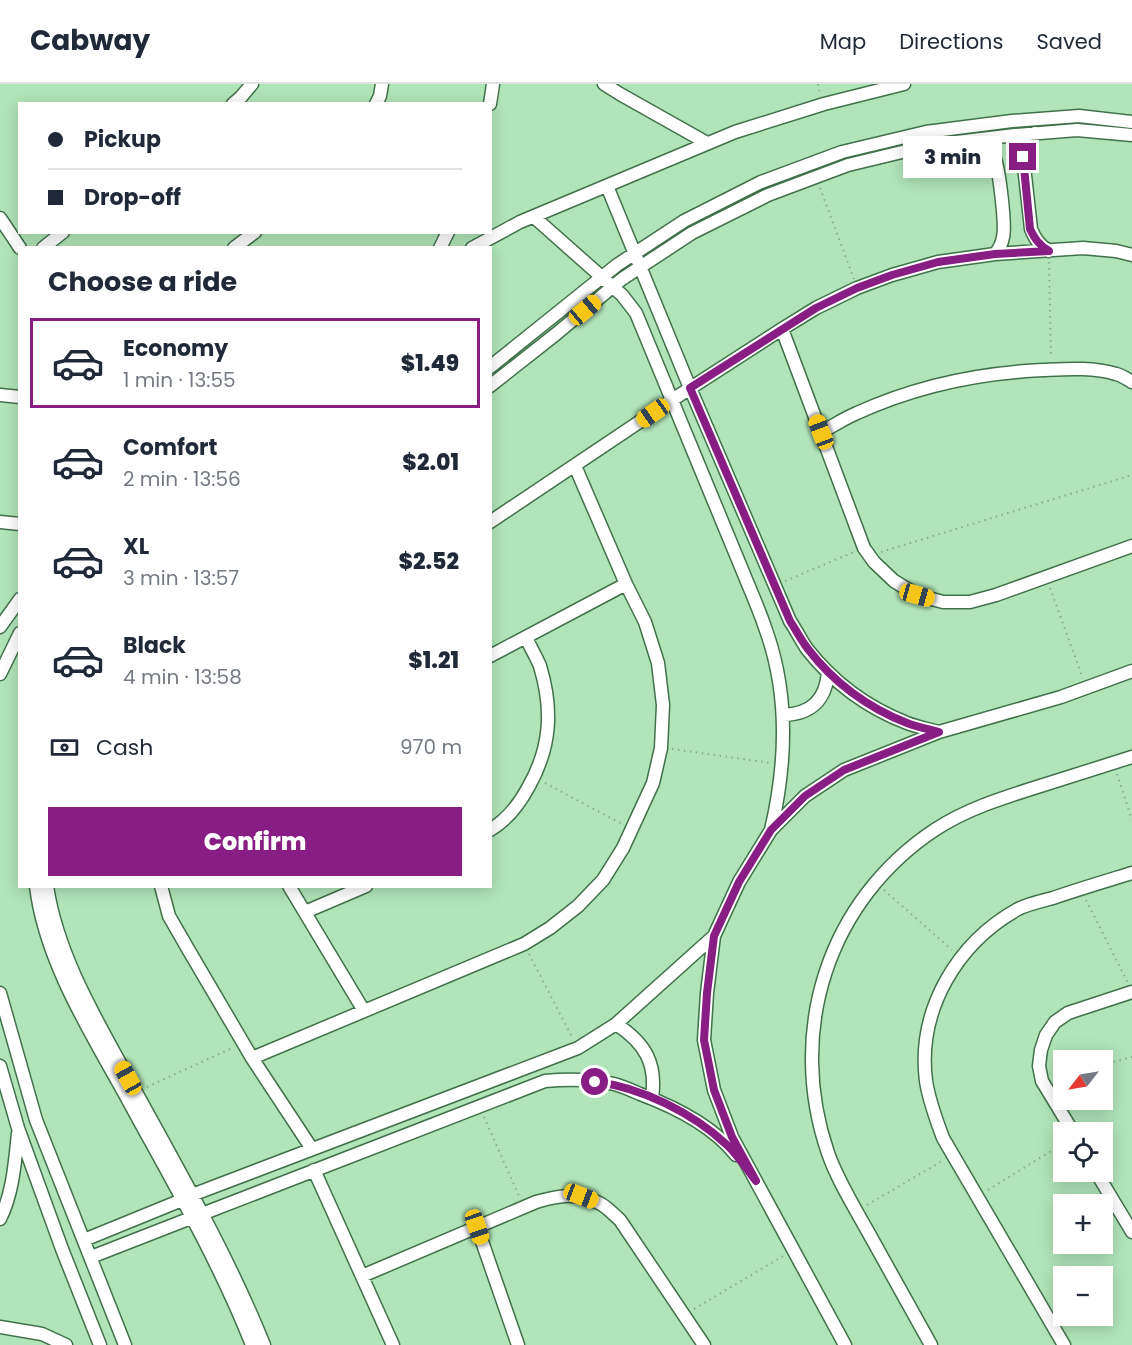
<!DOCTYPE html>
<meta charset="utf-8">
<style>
body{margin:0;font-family:Poppins,sans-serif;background:#f2f2f3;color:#1f2937;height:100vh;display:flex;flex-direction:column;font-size:22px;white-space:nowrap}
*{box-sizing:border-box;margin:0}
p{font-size:20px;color:#747a83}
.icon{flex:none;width:33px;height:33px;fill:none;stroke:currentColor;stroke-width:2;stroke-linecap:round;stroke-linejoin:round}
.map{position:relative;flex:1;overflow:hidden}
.sheet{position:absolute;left:18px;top:162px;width:474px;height:642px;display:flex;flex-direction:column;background:#fff;border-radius:0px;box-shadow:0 3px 15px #0003}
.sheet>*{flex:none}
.banner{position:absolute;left:18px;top:18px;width:474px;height:132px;border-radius:0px;box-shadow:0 3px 15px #0003;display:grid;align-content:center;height:132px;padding:0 30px;background:#fff}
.needle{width:39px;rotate:239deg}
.controls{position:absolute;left:1053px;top:966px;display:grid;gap:12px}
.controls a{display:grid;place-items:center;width:60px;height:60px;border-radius:0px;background:#fff;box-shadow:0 3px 15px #0003;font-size:30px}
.end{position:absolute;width:27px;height:27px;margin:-14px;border:8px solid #881e84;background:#fff;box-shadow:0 0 0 3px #fff}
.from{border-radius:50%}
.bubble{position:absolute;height:42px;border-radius:0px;background:#fff;box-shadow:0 3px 15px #0003;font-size:20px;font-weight:800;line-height:42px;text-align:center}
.car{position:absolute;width:18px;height:36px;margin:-18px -9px;border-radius:8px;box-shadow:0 0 4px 2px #0007;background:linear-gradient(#f5c518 24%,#345 0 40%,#f5c518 0 76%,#345 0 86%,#f5c518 0)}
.banner b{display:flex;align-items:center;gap:21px;height:57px;font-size:22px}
.banner b+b{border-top:2px solid #e0e1e3}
.banner i{width:15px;height:15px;background:#1f2937}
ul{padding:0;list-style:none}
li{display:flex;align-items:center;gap:18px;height:90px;margin:0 12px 9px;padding:0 18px;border:3px solid transparent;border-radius:0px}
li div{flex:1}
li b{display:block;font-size:22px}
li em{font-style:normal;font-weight:800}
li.active{border-color:#881e84}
li>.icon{width:54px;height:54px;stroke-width:1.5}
h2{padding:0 30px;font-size:27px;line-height:72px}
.pay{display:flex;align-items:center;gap:15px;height:66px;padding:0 30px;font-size:22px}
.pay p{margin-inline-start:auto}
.action{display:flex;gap:12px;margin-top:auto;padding:12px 30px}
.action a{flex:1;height:69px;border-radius:0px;background:#881e84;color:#fff;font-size:24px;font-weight:800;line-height:69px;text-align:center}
header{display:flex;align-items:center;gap:36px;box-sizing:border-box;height:84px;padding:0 30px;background:#fff;border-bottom:2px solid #e0e1e3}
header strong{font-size:28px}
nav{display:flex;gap:33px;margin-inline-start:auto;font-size:21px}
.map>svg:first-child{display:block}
</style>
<header>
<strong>Cabway</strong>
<nav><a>Map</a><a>Directions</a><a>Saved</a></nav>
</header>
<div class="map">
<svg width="1132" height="1261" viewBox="0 0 1132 1261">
<rect width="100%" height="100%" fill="#b1e5b9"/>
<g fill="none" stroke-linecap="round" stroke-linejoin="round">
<defs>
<path id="minor" d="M604 0 620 10 707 59
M233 20 241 13 252 0
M376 20 380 12 382 0
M490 20 493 0
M1035 49C1028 57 1025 63 1023 73L1031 145C1035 155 1039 161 1049 167
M977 56C984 60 990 65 994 73 999 82 1006 142 1003 153 1002 160 999 165 995 170
M607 102 690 304 790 537C796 546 801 556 807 565 833 598 868 624 907 639 917 643 928 645 939 648
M534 133 622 211 636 229 755 517C760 529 764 540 768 552 789 615 786 682 771 746
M0 134 20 164
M43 164 63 148
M234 164 255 148
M440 164 448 148
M472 164 520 138 735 48 824 20 904 0
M782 245 864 464 874 478 894 497 917 511 943 518H970L996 511 1132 462
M490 283 617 181 684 137 761 98 842 68 926 48 1012 37 1079 32 1132 38
M490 302 556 250 622 195 692 149 768 111 848 81 931 61 1015 51 1077 46 1132 51
M0 311 20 313
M821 348C833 342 845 334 857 329 916 302 978 289 1043 286 1066 285 1093 283 1116 290 1121 291 1127 295 1132 298
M0 438 20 440
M490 438 672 316 782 245 816 224 857 204 892 191 938 178 995 170 1083 164 1116 167 1132 171
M0 543 20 515
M490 572 626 500
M0 590 20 549
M783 631C811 630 826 616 828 588
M490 746C507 736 520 719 529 702 551 663 553 625 540 582 536 572 530 563 526 553
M36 802C45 877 91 949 127 1014 171 1095 218 1175 252 1261
M47 802C58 876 102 945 137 1010 182 1092 229 1174 264 1261
M161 802 169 832 188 865 252 974 312 1065
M289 802 364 927
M305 828 366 802
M0 909 36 1036 125 1261
M616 940C645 959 657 979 652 1014
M252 974 524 860 550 844 578 822 603 796 623 764 653 699 661 664 663 621 658 579 645 538 626 500 575 382
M0 982 18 1044 62 1165 100 1261
M1073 1048 1042 997 1039 982 1041 966 1046 951 1055 938 1068 929 1132 908
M314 1086 393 1261
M1096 1088 1132 1148
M192 1111 578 964 616 940 714 852
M202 1130 545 997C568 995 591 995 614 1000 622 1002 631 1006 640 1010 675 1023 712 1041 736 1071
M0 1135C13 1109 15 1078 18 1049
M477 1143 518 1261
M84 1156 182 1116
M91 1173 191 1134
M362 1192 536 1118C560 1111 578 1108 601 1120 608 1124 614 1131 620 1136L704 1261
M0 1243 42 1250 66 1261
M845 1261 732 1053 714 1006 704 956 707 909 714 852 739 798 771 746 805 712 844 686 939 648 1061 613 1132 587
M931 1261C910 1223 888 1184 867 1146 853 1121 837 1095 828 1069 786 947 828 816 936 745 967 725 1002 714 1037 703 1068 693 1100 683 1132 673
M1064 1261 943 1054C936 1035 929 1017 926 997 917 926 957 859 1018 825 1028 820 1042 817 1053 814 1079 805 1106 797 1132 789"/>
</defs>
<use href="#minor" stroke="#41714b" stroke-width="15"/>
<path stroke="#84ad8a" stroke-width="2" stroke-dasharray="1.5 4.5" stroke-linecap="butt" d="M818 0 820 9
M820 104 854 195
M1049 178 1051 274
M881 468 1132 391
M785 497 854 468
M1050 504 1082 592
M672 665 771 679
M1117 690 1132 736
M545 699 622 740
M884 806 952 866
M1086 816 1128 899
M529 870 572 953
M1102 981 1132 973
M1054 994 1064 992
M147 1003 232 964
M484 1033 519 1112
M988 1106 1064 1059
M867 1121 942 1077
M694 1225 785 1171"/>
<use href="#minor" stroke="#fff" stroke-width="12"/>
</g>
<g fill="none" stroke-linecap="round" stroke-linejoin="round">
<path stroke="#881e84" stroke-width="8" d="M595 998C641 1003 693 1029 727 1061 738 1071 747 1086 756 1097L732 1053 714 1006 704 956 707 909 714 852 739 798 771 746 805 712 844 686 939 648C928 645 917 643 907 639 868 624 833 598 808 565 801 556 796 546 790 537L690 304 816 224 857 204 892 191 938 178 995 170 1049 167C1039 161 1035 155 1030 145L1023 73"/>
</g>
</svg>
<div class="controls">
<a><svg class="needle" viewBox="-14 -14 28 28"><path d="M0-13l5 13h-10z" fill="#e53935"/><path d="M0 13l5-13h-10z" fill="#747a83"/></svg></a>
<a><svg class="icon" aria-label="locate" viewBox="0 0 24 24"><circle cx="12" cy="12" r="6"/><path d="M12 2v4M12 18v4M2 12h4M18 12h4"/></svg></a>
<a>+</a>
<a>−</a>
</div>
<i class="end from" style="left:595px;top:998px"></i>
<i class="end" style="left:1023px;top:73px"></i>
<div class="bubble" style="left:903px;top:52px;width:99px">3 min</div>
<i class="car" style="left:585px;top:226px;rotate:50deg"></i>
<i class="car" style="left:653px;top:329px;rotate:235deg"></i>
<i class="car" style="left:821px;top:348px;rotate:339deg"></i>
<i class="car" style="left:917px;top:511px;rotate:106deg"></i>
<i class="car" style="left:128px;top:994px;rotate:331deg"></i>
<i class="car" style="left:581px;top:1112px;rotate:111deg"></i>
<i class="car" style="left:477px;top:1143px;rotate:161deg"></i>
<div class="banner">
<b><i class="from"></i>Pickup</b>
<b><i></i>Drop-off</b>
</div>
<section class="sheet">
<h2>Choose a ride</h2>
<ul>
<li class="active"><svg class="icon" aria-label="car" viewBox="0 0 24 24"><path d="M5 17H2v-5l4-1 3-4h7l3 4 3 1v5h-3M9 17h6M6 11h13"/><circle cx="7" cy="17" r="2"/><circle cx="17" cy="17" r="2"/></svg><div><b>Economy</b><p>1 min · 13:55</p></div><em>$1.49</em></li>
<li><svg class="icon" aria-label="car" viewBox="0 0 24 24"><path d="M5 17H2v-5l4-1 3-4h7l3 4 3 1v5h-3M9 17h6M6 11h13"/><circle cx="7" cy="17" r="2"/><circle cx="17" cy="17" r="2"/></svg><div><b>Comfort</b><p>2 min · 13:56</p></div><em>$2.01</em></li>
<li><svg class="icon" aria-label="car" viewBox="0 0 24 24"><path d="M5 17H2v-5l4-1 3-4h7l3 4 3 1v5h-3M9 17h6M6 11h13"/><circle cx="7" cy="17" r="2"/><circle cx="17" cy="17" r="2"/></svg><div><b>XL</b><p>3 min · 13:57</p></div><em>$2.52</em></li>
<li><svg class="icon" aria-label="car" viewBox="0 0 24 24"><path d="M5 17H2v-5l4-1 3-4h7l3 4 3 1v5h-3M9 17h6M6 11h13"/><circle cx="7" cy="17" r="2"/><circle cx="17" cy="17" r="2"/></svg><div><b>Black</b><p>4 min · 13:58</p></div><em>$1.21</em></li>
</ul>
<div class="pay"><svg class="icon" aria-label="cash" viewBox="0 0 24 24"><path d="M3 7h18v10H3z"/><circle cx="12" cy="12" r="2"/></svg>Cash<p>970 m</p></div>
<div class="action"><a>Confirm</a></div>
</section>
</div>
